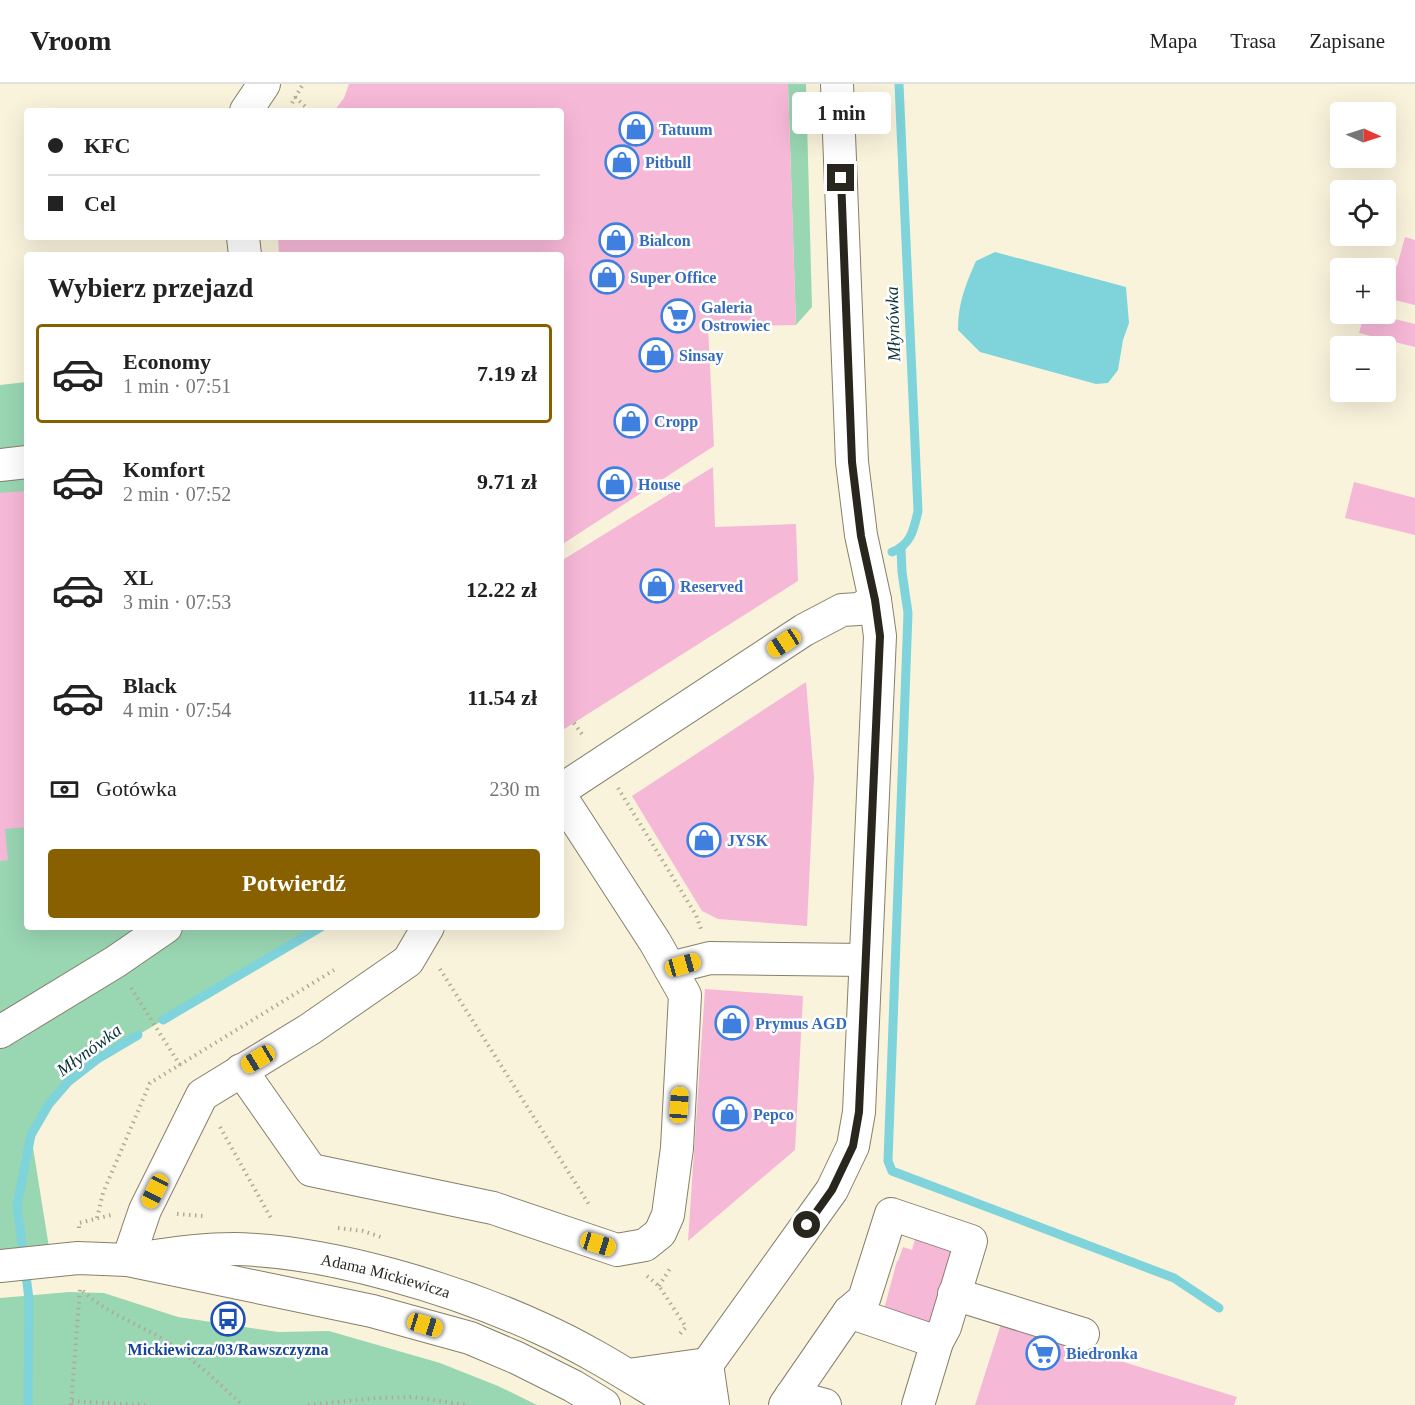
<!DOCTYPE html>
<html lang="pl">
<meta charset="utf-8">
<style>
body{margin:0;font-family:"Times New Roman",serif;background:#f6f6f6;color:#222;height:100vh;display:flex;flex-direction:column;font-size:22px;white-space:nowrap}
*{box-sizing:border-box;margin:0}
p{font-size:20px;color:#767676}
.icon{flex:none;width:33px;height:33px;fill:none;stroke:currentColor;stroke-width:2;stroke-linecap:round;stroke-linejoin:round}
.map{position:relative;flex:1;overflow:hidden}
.panel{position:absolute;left:24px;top:168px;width:540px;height:678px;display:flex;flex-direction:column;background:#fff;border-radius:6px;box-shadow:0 6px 24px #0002}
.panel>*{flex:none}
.banner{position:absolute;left:24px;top:24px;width:540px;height:132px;border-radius:6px;box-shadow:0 6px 24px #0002;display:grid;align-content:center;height:132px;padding:0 24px;background:#fff}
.needle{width:39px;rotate:93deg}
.tools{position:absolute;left:1330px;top:18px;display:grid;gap:12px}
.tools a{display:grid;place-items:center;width:66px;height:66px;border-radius:6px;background:#fff;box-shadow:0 6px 24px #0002;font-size:30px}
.end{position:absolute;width:27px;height:27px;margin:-14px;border:8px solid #29261d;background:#fff;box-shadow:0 0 0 3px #fff}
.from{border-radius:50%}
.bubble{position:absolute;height:42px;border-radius:6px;background:#fff;box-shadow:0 6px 24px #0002;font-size:20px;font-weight:700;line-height:42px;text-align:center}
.car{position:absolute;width:18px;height:36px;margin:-18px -9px;border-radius:8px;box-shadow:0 0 4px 2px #0007;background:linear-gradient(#f5c518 24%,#345 0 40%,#f5c518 0 76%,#345 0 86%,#f5c518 0)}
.banner b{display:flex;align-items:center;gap:21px;height:57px;font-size:22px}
.banner b+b{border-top:2px solid #e0e0e0}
.banner i{width:15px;height:15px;background:#222}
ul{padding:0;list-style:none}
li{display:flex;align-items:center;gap:18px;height:99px;margin:0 12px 9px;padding:0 12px;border:3px solid transparent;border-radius:6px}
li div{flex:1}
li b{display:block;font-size:22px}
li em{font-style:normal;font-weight:700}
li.active{border-color:#886000}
li>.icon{width:54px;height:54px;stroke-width:1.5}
h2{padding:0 24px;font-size:27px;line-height:72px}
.pay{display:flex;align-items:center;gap:15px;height:66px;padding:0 24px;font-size:22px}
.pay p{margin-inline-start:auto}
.action{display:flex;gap:12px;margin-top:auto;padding:12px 24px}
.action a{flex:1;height:69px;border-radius:6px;background:#886000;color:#fff;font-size:24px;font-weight:700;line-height:69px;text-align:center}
header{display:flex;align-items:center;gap:36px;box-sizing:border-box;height:84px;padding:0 30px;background:#fff;border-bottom:2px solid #e0e0e0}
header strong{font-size:28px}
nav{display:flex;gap:33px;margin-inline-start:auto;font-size:21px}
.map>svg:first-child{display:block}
</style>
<header>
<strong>Vroom</strong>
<nav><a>Mapa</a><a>Trasa</a><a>Zapisane</a></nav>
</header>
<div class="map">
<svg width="1415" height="1321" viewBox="0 0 1415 1321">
<rect width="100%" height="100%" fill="#faf3dc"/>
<path fill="#99d6b2" d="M788 0H806L812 223 796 241Z
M27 298V843H321L99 974 68 998 49 1020 31 1051 51 1176 0 1182V301Z
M69 1208 104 1209 178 1233 278 1248 329 1247 440 1279 498 1302 537 1321H0V1214Z"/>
<path fill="#7fd3da" d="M995 168 1126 203 1129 239 1123 256 1118 286 1108 299 1096 300 980 268 958 246C958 219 965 202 976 177Z"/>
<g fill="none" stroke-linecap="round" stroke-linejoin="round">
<path stroke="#7fd3da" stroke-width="9" d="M901 465 902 488 908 529 888 1077 892 1087 1174 1194 1219 1224
M892 468C911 461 914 445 918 427L899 0
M163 936 321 843
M28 1321 29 1215 17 1121 31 1051 49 1020 68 998 99 974 138 951"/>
</g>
<path fill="#f6b8d7" d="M349 0H788L796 241 708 243 714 362 561 461V171H279L278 153H561V27H334L344 14Z
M1405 153 1415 156V221L1386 214V184H1365L1366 180 1378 183 1379 178 1397 182Z
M1364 230H1375L1415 240V263L1359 249Z
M713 383 715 443 796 440 798 497 561 647V477Z
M1354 398 1415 414V451L1345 434Z
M27 407V743L5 745 8 776 0 777V409Z
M806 598 814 693 807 842 718 835 702 827 632 712Z
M705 905 803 912 795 1066 688 1157Z
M918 1145 964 1159 939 1242 884 1225 897 1177H898L903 1163 912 1166Z
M1001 1240 1237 1313 1234 1321H975Z"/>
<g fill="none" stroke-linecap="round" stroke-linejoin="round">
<defs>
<g id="minor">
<path d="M246 27 264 0"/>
<path d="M243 153 245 171"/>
<path d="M0 381 27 378"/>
<path d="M561 706 804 546 842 526 859 525 875 516"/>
<path d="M670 884 710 874 865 876"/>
<path d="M0 948 115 878 166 843"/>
<path d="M241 986 311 1086 493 1124 617 1166 645 1161 660 1149 668 1131 677 1064 685 911 655 858 561 713"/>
<path id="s1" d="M143 1174C173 1169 203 1165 234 1165 330 1167 455 1205 542 1245 589 1266 633 1295 677 1321"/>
<path d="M128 1176 145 1126 202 1011 310 945 408 877 428 843"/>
<path d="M0 1182 78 1174 128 1176 372 1227 470 1254 517 1274 573 1302 604 1321"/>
<path d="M954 1210 1083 1250"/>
<path d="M849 1228 864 1215 891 1130 971 1157 945 1243 937 1258 918 1321"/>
<path d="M707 1280 713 1321"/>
<path d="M628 1291 707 1280"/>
<path d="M791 1312 825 1321"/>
<path d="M678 1321 832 1106 853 1062 859 1028 880 552 875 516 861 451 852 378 837 0"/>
<path d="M785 1321 849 1228 937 1258"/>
</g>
</defs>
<use href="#minor" stroke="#867f6a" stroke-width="34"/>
<path stroke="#afa997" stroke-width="4" stroke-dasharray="1.5 4.5" stroke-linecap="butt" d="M295 13 310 27
M292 19 303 0
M574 639 584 653
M618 704 696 831 701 845
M440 885 590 1122
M131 904 180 981
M220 1043 272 1136
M177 1130 203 1132
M97 1134 103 1109 150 999 334 886
M79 1144V1139L111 1131
M338 1144 363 1147 384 1154
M647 1192 659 1202 686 1243 678 1252
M659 1202 671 1183
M83 1207C106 1229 136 1239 163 1255 192 1274 217 1297 242 1321
M72 1317 145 1321
M71 1321 80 1205
M308 1321 376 1314 413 1313 466 1321"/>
<use href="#minor" stroke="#fff" stroke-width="32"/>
</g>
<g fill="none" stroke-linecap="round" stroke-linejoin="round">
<path stroke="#29261d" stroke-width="8" d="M807 1141 832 1106 853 1062 859 1028 880 552 875 516 861 452 852 378 841 94"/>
</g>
<defs>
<symbol id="shop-ring" viewBox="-11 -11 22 22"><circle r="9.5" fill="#fff" stroke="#3f7fe0" stroke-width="1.5"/><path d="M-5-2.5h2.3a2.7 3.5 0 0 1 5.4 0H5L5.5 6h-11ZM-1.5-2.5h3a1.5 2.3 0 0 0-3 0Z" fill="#3f7fe0"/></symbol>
<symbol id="supermarket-ring" viewBox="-11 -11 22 22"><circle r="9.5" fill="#fff" stroke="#3f7fe0" stroke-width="1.5"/><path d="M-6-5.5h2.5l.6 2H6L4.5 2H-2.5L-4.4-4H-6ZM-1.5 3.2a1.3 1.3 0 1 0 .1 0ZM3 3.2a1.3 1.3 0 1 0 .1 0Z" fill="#3f7fe0"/></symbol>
<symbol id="bus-ring" viewBox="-11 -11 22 22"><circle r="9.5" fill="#fff" stroke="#1a4fb4" stroke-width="1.5"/><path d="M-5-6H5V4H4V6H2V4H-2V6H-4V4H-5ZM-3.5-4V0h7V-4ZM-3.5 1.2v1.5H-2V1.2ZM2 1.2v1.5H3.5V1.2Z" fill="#1a4fb4"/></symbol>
</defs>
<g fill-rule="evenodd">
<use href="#shop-ring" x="617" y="26" width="38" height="38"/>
<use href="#shop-ring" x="603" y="59" width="38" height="38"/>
<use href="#shop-ring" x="597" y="137" width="38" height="38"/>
<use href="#shop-ring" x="588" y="174" width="38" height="38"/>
<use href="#supermarket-ring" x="659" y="213" width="38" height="38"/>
<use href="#shop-ring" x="637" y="252" width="38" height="38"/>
<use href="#shop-ring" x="612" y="318" width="38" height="38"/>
<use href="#shop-ring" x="596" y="381" width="38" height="38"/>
<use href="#shop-ring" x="638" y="483" width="38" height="38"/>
<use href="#shop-ring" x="685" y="737" width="38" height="38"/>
<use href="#shop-ring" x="713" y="920" width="38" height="38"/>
<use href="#shop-ring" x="711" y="1011" width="38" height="38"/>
<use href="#bus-ring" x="209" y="1216" width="38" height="38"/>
<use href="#supermarket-ring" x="1024" y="1250" width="38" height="38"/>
</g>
<g text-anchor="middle" stroke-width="5" stroke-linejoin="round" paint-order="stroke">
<g font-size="16" font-weight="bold" fill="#366cbe" stroke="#fff" text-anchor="start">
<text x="659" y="51">Tatuum</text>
<text x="645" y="84">Pitbull</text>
<text x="639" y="162">Bialcon</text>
<text x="630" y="199">Super Office</text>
<text x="701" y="229">Galeria<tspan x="701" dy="18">Ostrowiec</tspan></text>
<text x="679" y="277">Sinsay</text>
<text x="654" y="343">Cropp</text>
<text x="638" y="406">House</text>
<text x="680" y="508">Reserved</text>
<text x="727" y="762">JYSK</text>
<text x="755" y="945">Prymus AGD</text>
<text x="753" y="1036">Pepco</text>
<text x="1066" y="1275">Biedronka</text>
</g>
<g font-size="16" fill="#29261d" stroke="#fff">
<text dy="6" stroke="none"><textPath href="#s1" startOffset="246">Adama Mickiewicza</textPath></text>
</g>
<g font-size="16" font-weight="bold" fill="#164399" stroke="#fff">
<text x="228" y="1271">Mickiewicza/03/Rawszczyzna</text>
</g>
<g font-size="18" font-style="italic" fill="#063135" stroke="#fff">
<text transform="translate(893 240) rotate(-92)" y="6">Młynówka</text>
<text transform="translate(89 966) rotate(-36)" y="6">Młynówka</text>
</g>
</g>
</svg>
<div class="tools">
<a><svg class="needle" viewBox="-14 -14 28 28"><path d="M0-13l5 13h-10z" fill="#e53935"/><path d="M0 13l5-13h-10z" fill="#767676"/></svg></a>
<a><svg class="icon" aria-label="locate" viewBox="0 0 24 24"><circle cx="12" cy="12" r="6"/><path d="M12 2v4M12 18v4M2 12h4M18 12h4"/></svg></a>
<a>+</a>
<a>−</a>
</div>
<i class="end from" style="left:807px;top:1141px"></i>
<i class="end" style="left:841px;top:94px"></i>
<div class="bubble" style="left:792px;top:8px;width:99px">1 min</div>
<i class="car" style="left:784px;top:559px;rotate:237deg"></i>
<i class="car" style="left:683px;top:881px;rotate:74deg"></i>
<i class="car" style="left:258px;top:975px;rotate:239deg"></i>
<i class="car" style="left:679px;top:1021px;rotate:4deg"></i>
<i class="car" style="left:155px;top:1107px;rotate:207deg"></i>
<i class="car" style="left:598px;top:1160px;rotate:107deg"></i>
<i class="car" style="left:425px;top:1241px;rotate:107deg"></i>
<div class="banner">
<b><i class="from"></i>KFC</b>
<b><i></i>Cel</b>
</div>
<section class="panel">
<h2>Wybierz przejazd</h2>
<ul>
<li class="active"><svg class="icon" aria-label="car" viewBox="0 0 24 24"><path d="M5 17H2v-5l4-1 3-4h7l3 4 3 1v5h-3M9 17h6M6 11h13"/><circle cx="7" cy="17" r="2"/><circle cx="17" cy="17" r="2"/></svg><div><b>Economy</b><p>1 min · 07:51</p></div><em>7.19 zł</em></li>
<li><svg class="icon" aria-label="car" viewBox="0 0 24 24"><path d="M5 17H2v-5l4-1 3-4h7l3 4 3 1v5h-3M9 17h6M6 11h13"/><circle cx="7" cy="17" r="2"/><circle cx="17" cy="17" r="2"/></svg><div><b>Komfort</b><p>2 min · 07:52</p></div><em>9.71 zł</em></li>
<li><svg class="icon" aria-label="car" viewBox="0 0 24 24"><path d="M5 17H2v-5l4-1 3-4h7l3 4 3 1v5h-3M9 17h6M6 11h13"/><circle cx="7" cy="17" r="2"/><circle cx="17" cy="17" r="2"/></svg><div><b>XL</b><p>3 min · 07:53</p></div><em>12.22 zł</em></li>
<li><svg class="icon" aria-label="car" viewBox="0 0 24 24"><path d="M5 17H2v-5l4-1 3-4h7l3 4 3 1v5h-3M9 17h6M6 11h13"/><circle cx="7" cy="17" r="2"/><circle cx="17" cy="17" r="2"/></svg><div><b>Black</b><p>4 min · 07:54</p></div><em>11.54 zł</em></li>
</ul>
<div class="pay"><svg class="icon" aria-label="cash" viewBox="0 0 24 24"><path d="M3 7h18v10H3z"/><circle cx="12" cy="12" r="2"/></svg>Gotówka<p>230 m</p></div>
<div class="action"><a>Potwierdź</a></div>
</section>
</div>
